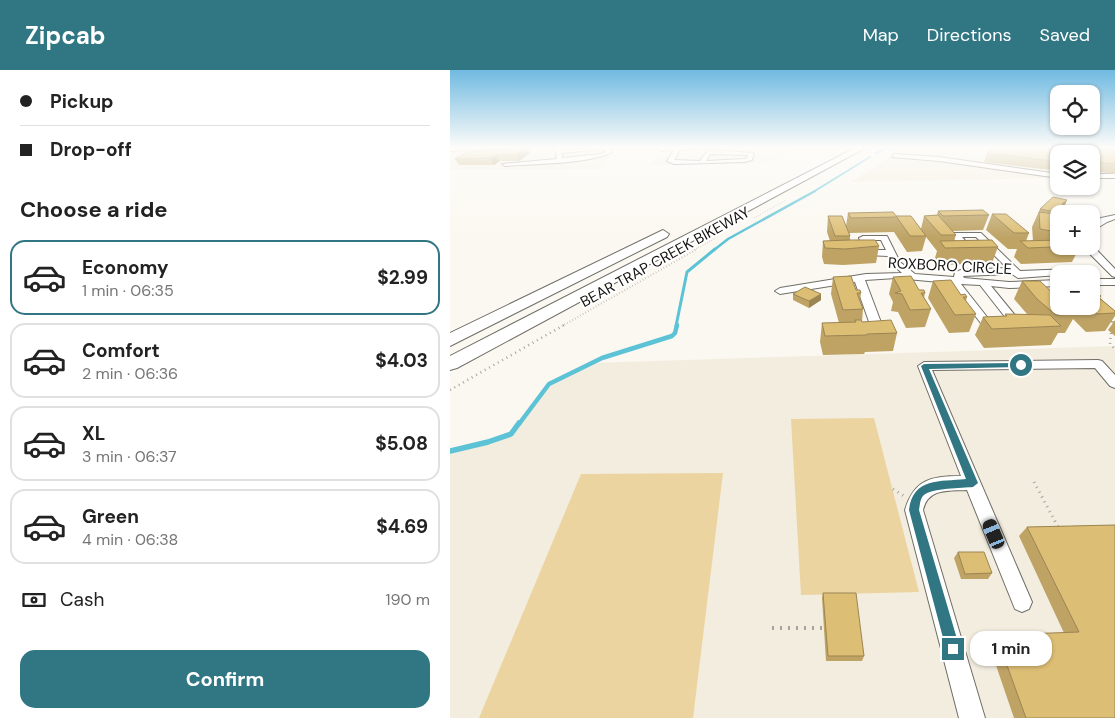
<!DOCTYPE html>
<meta charset="utf-8">
<style>
body{margin:0;font-family:"DM Sans",sans-serif;background:#f6f6f6;color:#222;height:100vh;display:flex;flex-direction:column;font-size:19px;white-space:nowrap}
*{box-sizing:border-box;margin:0}
p{font-size:16px;color:#767676}
.icon{flex:none;width:28px;height:28px;fill:none;stroke:currentColor;stroke-width:2;stroke-linecap:round;stroke-linejoin:round}
.map{position:relative;flex:1;overflow:hidden}
.details{display:flex;flex-direction:column;background:#fff;width:450px}
.details>*{flex:none}
.hud{display:grid;align-content:center;height:110px;padding:0 20px;background:#fff}
.buttons{position:absolute;left:600px;top:15px;display:grid;gap:10px}
.buttons a{display:grid;place-items:center;width:50px;height:50px;border-radius:10px;background:#fff;box-shadow:0 1px 4px #0004;font-size:25px}
.end{position:absolute;width:22px;height:22px;margin:-11px;border:6px solid #307683;background:#fff;box-shadow:0 0 0 2px #fff}
.from{border-radius:50%}
.bubble{position:absolute;height:35px;border-radius:15px;background:#fff;box-shadow:0 1px 4px #0004;font-size:16px;font-weight:700;line-height:35px;text-align:center}
.car{position:absolute;width:15px;height:30px;margin:-15px -8px;border-radius:6px;box-shadow:0 0 4px 1px #0007;background:linear-gradient(#222 24%,#8ab4d8 0 40%,#222 0 76%,#8ab4d8 0 86%,#222 0)}
.hud b{display:flex;align-items:center;gap:18px;height:48px;font-size:19px}
.hud b+b{border-top:1px solid #e0e0e0}
.hud i{width:12px;height:12px;background:#222}
ul{padding:0;list-style:none}
li{display:flex;align-items:center;gap:15px;height:75px;margin:0 10px 8px;padding:0 10px;border:2px solid #e0e0e0;border-radius:15px}
li div{flex:1}
li b{display:block;font-size:19px}
li em{font-style:normal;font-weight:700}
li.active{border-color:#307683}
li>.icon{width:45px;height:45px;stroke-width:1.5}
h2{padding:0 20px;font-size:22px;line-height:60px}
.pay{display:flex;align-items:center;gap:12px;height:55px;padding:0 20px;font-size:19px}
.pay p{margin-inline-start:auto}
.cta{display:flex;gap:10px;margin-top:auto;padding:10px 20px}
.cta a{flex:1;height:58px;border-radius:15px;background:#307683;color:#fff;font-size:20px;font-weight:700;line-height:58px;text-align:center}
header{display:flex;align-items:center;gap:30px;box-sizing:border-box;height:70px;padding:0 25px;background:#307683;color:#fff}
header strong{font-size:24px}
nav{display:flex;gap:28px;margin-inline-start:auto;font-size:18px}
main{display:flex;flex:1;min-height:0}
.map>svg:first-child{display:block}
</style>
<header>
<strong>Zipcab</strong>
<nav><a>Map</a><a>Directions</a><a>Saved</a></nav>
</header>
<main>
<section class="details">
<div class="hud">
<b><i class="from"></i>Pickup</b>
<b><i></i>Drop-off</b>
</div>
<h2>Choose a ride</h2>
<ul>
<li class="active"><svg class="icon" aria-label="car" viewBox="0 0 24 24"><path d="M5 17H2v-5l4-1 3-4h7l3 4 3 1v5h-3M9 17h6M6 11h13"/><circle cx="7" cy="17" r="2"/><circle cx="17" cy="17" r="2"/></svg><div><b>Economy</b><p>1 min · 06:35</p></div><em>$2.99</em></li>
<li><svg class="icon" aria-label="car" viewBox="0 0 24 24"><path d="M5 17H2v-5l4-1 3-4h7l3 4 3 1v5h-3M9 17h6M6 11h13"/><circle cx="7" cy="17" r="2"/><circle cx="17" cy="17" r="2"/></svg><div><b>Comfort</b><p>2 min · 06:36</p></div><em>$4.03</em></li>
<li><svg class="icon" aria-label="car" viewBox="0 0 24 24"><path d="M5 17H2v-5l4-1 3-4h7l3 4 3 1v5h-3M9 17h6M6 11h13"/><circle cx="7" cy="17" r="2"/><circle cx="17" cy="17" r="2"/></svg><div><b>XL</b><p>3 min · 06:37</p></div><em>$5.08</em></li>
<li><svg class="icon" aria-label="car" viewBox="0 0 24 24"><path d="M5 17H2v-5l4-1 3-4h7l3 4 3 1v5h-3M9 17h6M6 11h13"/><circle cx="7" cy="17" r="2"/><circle cx="17" cy="17" r="2"/></svg><div><b>Green</b><p>4 min · 06:38</p></div><em>$4.69</em></li>
</ul>
<div class="pay"><svg class="icon" aria-label="cash" viewBox="0 0 24 24"><path d="M3 7h18v10H3z"/><circle cx="12" cy="12" r="2"/></svg>Cash<p>190 m</p></div>
<div class="cta"><a>Confirm</a></div>
</section>
<div class="map">
<svg width="665" height="648" viewBox="0 0 665 648">
<rect width="100%" height="100%" fill="#fbf8f1"/>
<path fill="#f3eddf" d="M99 77H169L149 99 0 100V80Z
M211 77H354L316 93 200 95Z
M456 77H665V107L641 108V84H609V108L401 112Z
M665 276V648H0V381L38 372 61 364 99 314 141 293Z"/>
<path fill="#ebd49f" d="M424 348 469 522 351 525 341 349Z
M273 403 243 648H29L131 404Z"/>
<g fill="none" stroke-linecap="round" stroke-linejoin="round">
<path stroke="#5cc2d6" stroke-width="2" d="M426 83 439 77
M363 122 420 87"/>
<path stroke="#5cc2d6" stroke-width="2.5" d="M264 180 278 169 365 121"/>
<path stroke="#5cc2d6" stroke-width="3" d="M226 256 237 202 265 179"/>
<path stroke="#5cc2d6" stroke-width="4.5" d="M69 354 99 314 152 288 222 266 225 263 227 255"/>
<path stroke="#5cc2d6" stroke-width="5.5" d="M0 381 38 372 61 364 69 353"/>
<defs>
<path id="minor" d="M0 77H92L0 81Z
M105 77H111V80L157 77 163 81C146 94 79 94 55 96L52 94 107 89ZM152 79 156 81 151 84 112 88V83Z
M203 77 269 78 230 80 224 90 250 91 258 80 304 83 302 90 294 92 224 94 217 91 224 80 213 81ZM260 84 298 85 297 88 294 89 256 91Z
M444 84 489 87 609 104V108L489 91 442 87Z
M641 104H665V108H641Z
M665 145V149L657 152 641 162V156L651 148Z
M502 163H531L570 201 622 199 638 204H609V205L568 208 562 204 513 206 514 208 559 212 609 210V216L559 218 541 216 573 255 567 258 543 260 533 256 500 213 446 208 415 210 435 263 429 266 423 263 405 212 330 224 325 221 330 218 416 204 452 203 443 195 438 186 416 185 409 168 413 166H437L450 192 465 204 504 207 505 202 511 200 557 198 526 167H512L522 179 527 180 528 182 524 185 516 183 502 167ZM418 170H431L436 180H422ZM511 214 530 215 559 252 545 253 541 252Z
M641 174 665 199V207L662 206 640 184 636 176H641Z
M641 209H665V215H641Z
M641 225 665 243V252L661 251 641 234Z
M648 290 652 291 665 305V318L660 316 645 298 482 300 582 532 579 539 572 542 565 539 517 420C498 421 478 418 473 440L535 648H509L455 440C464 409 482 406 511 406L468 296 474 292Z"/>
<path id="highway" d="M407 77H417L7 298 0 300V286Z
M213 160 219 164 217 167 0 276V263Z"/>
</defs>
<use href="#minor" stroke="#706e67" stroke-width="2"/>
<use href="#highway" stroke="#706e67" stroke-width="2"/>
<path stroke="#a6a39e" stroke-width="1" stroke-dasharray="0.5 2" stroke-linecap="butt" d="M416 87 437 86
M304 148 336 130
M244 180 266 168"/>
<path stroke="#a6a39e" stroke-width="2" stroke-dasharray="0.5 2.5" stroke-linecap="butt" d="M112 256 247 179"/>
<path stroke="#a6a39e" stroke-width="2.5" stroke-dasharray="1 4" stroke-linecap="butt" d="M661 263 660 274 665 279
M0 320 114 255"/>
<path stroke="#a6a39e" stroke-width="3" stroke-dasharray="1 4.5" stroke-linecap="butt" d="M584 412 608 457
M443 419 454 426"/>
<path stroke="#a6a39e" stroke-width="4" stroke-dasharray="2 6" stroke-linecap="butt" d="M322 558H374"/>
<use href="#minor" fill="#fff" fill-rule="evenodd"/>
<use href="#highway" fill="#fff" fill-rule="evenodd"/>
</g>
<path fill="#bea365" d="M55 80 80 83 69 91H50L44 95H9L5 89Z
M665 80V104L642 101H641V84H609V101L534 92 537 83Z
M617 130 611 144H609V148L607 151 609 155 607 159V162L603 170 630 176 622 192 571 194 564 187 567 179H558L536 160 542 144 579 163 576 171H583L582 157 590 139Z
M488 141 539 145 533 160 503 161 506 165 504 171 548 177 542 193 490 195 485 188 487 181 476 167 472 181 457 182 444 162 399 163 400 166V170L429 176 426 193 393 195 374 194 372 187 373 171H380L377 162 378 146 396 156 398 143 446 147 471 159 474 146 487 145Z
M383 207 411 223 410 231 413 239 412 252 447 263 443 281 415 282 414 284 373 285 370 272 372 253H389L381 224Z
M443 207 475 223 474 228 481 239 475 257 456 258 448 242 441 241 443 232 439 224Z
M483 211 517 227 516 231 526 244 519 262 499 263 478 228Z
M572 211 603 223 609 211V236H641L644 224 651 226 650 228 665 241V246L655 261 636 262 623 249 615 263H608L601 275 534 278 525 265 533 247 555 246V244H577L564 229Z
M343 224H371V230L359 238 343 230Z
M665 250V266L658 260Z
M665 455V648H564L538 572 546 565 614 563 569 466 577 457Z
M508 482 542 503 538 509H511L504 488Z
M373 523 414 586 412 591H376L372 528Z"/>
<path fill="#9b8552" d="M78 77 80 83 69 91 67 84Z
M47 85 50 91 44 95 41 88Z
M617 130 611 144H609L611 138 612 134Z
M371 224V230L359 238V231Z"/>
<path fill="#ddbe75" stroke="#9b8552" d="M61 77H77L67 84 47 85 41 88 5 89 20 81 55 80Z
M541 77H637L665 80V94L644 92V97L641 96V84H609V92L537 83Z
M603 127 617 130 612 134 615 135 611 138H609L605 142 590 139Z
M533 140 539 145 493 146 488 141Z
M443 142 447 147 401 148 398 143Z
M589 142 605 144V150H607L609 155H606L607 162 590 159Z
M542 144H556L579 163H564Z
M488 145 506 165H491L474 146Z
M378 146H392L400 166H385Z
M446 146H461L476 166H460Z
M399 170H425L429 176 395 179 375 178 373 171Z
M542 170 548 177 495 178 490 171Z
M609 170V176H627L578 178 570 171Z
M401 206 406 220H410L411 223H407L413 239 393 240 383 207Z
M461 206 469 220H474L475 223H471L481 239 460 240 452 224 445 223 451 221 443 207Z
M501 210 511 225 515 224 517 227H513L526 244 505 245 483 211Z
M572 211H590L605 225 609 226V228H608L609 229V236H617L626 244 606 245 587 229Z
M355 217 371 224 359 231 343 224Z
M641 221 644 224H648L651 226 648 227 665 241V243L647 244 639 236H641Z
M555 244 600 245 611 256 542 259 533 247 557 246Z
M405 250H411L412 252 441 250 447 263 417 264V265L375 266 372 253 406 252Z
M665 455V648H576L546 565 629 562 577 457Z
M508 482H534L542 503 515 504Z
M373 523H406L414 586H378Z"/>
<linearGradient id="sky" x2="0" y2="1"><stop stop-color="#70bae1"/><stop offset="0.46" stop-color="#fdfcf9"/><stop offset="1" stop-color="#fdfcf9" stop-opacity="0"/></linearGradient>
<rect width="665" height="168" fill="url(#sky)"/>
<path fill="#307683" d="M571 293H573V297L479 299 528 413 523 417C512 418 482 418 474 425 470 428 470 435 469 440L510 579 508 583 503 585 498 583 496 579 459 440C463 407 490 412 516 409L471 296 474 294Z"/>
<g text-anchor="middle" stroke-width="4" stroke-linejoin="round" paint-order="stroke">
<g font-size="15" fill="#131210" stroke="#fff">
<text transform="translate(215 187) rotate(-29)" y="5">BEAR TRAP CREEK BIKEWAY</text>
<text transform="translate(500 196) rotate(3)" y="5">ROXBORO CIRCLE</text>
</g>
</g>
</svg>
<div class="buttons">
<a><svg class="icon" aria-label="locate" viewBox="0 0 24 24"><circle cx="12" cy="12" r="6"/><path d="M12 2v4M12 18v4M2 12h4M18 12h4"/></svg></a>
<a><svg class="icon" aria-label="layers" viewBox="0 0 24 24"><path d="M12 4l9 5-9 5-9-5zM3 14l9 5 9-5"/></svg></a>
<a>+</a>
<a>−</a>
</div>
<i class="end from" style="left:571px;top:295px"></i>
<i class="end" style="left:503px;top:579px"></i>
<div class="bubble" style="left:520px;top:561px;width:82px">1 min</div>
<i class="car" style="left:544px;top:464px;rotate:337deg"></i>
</div>
</main>
